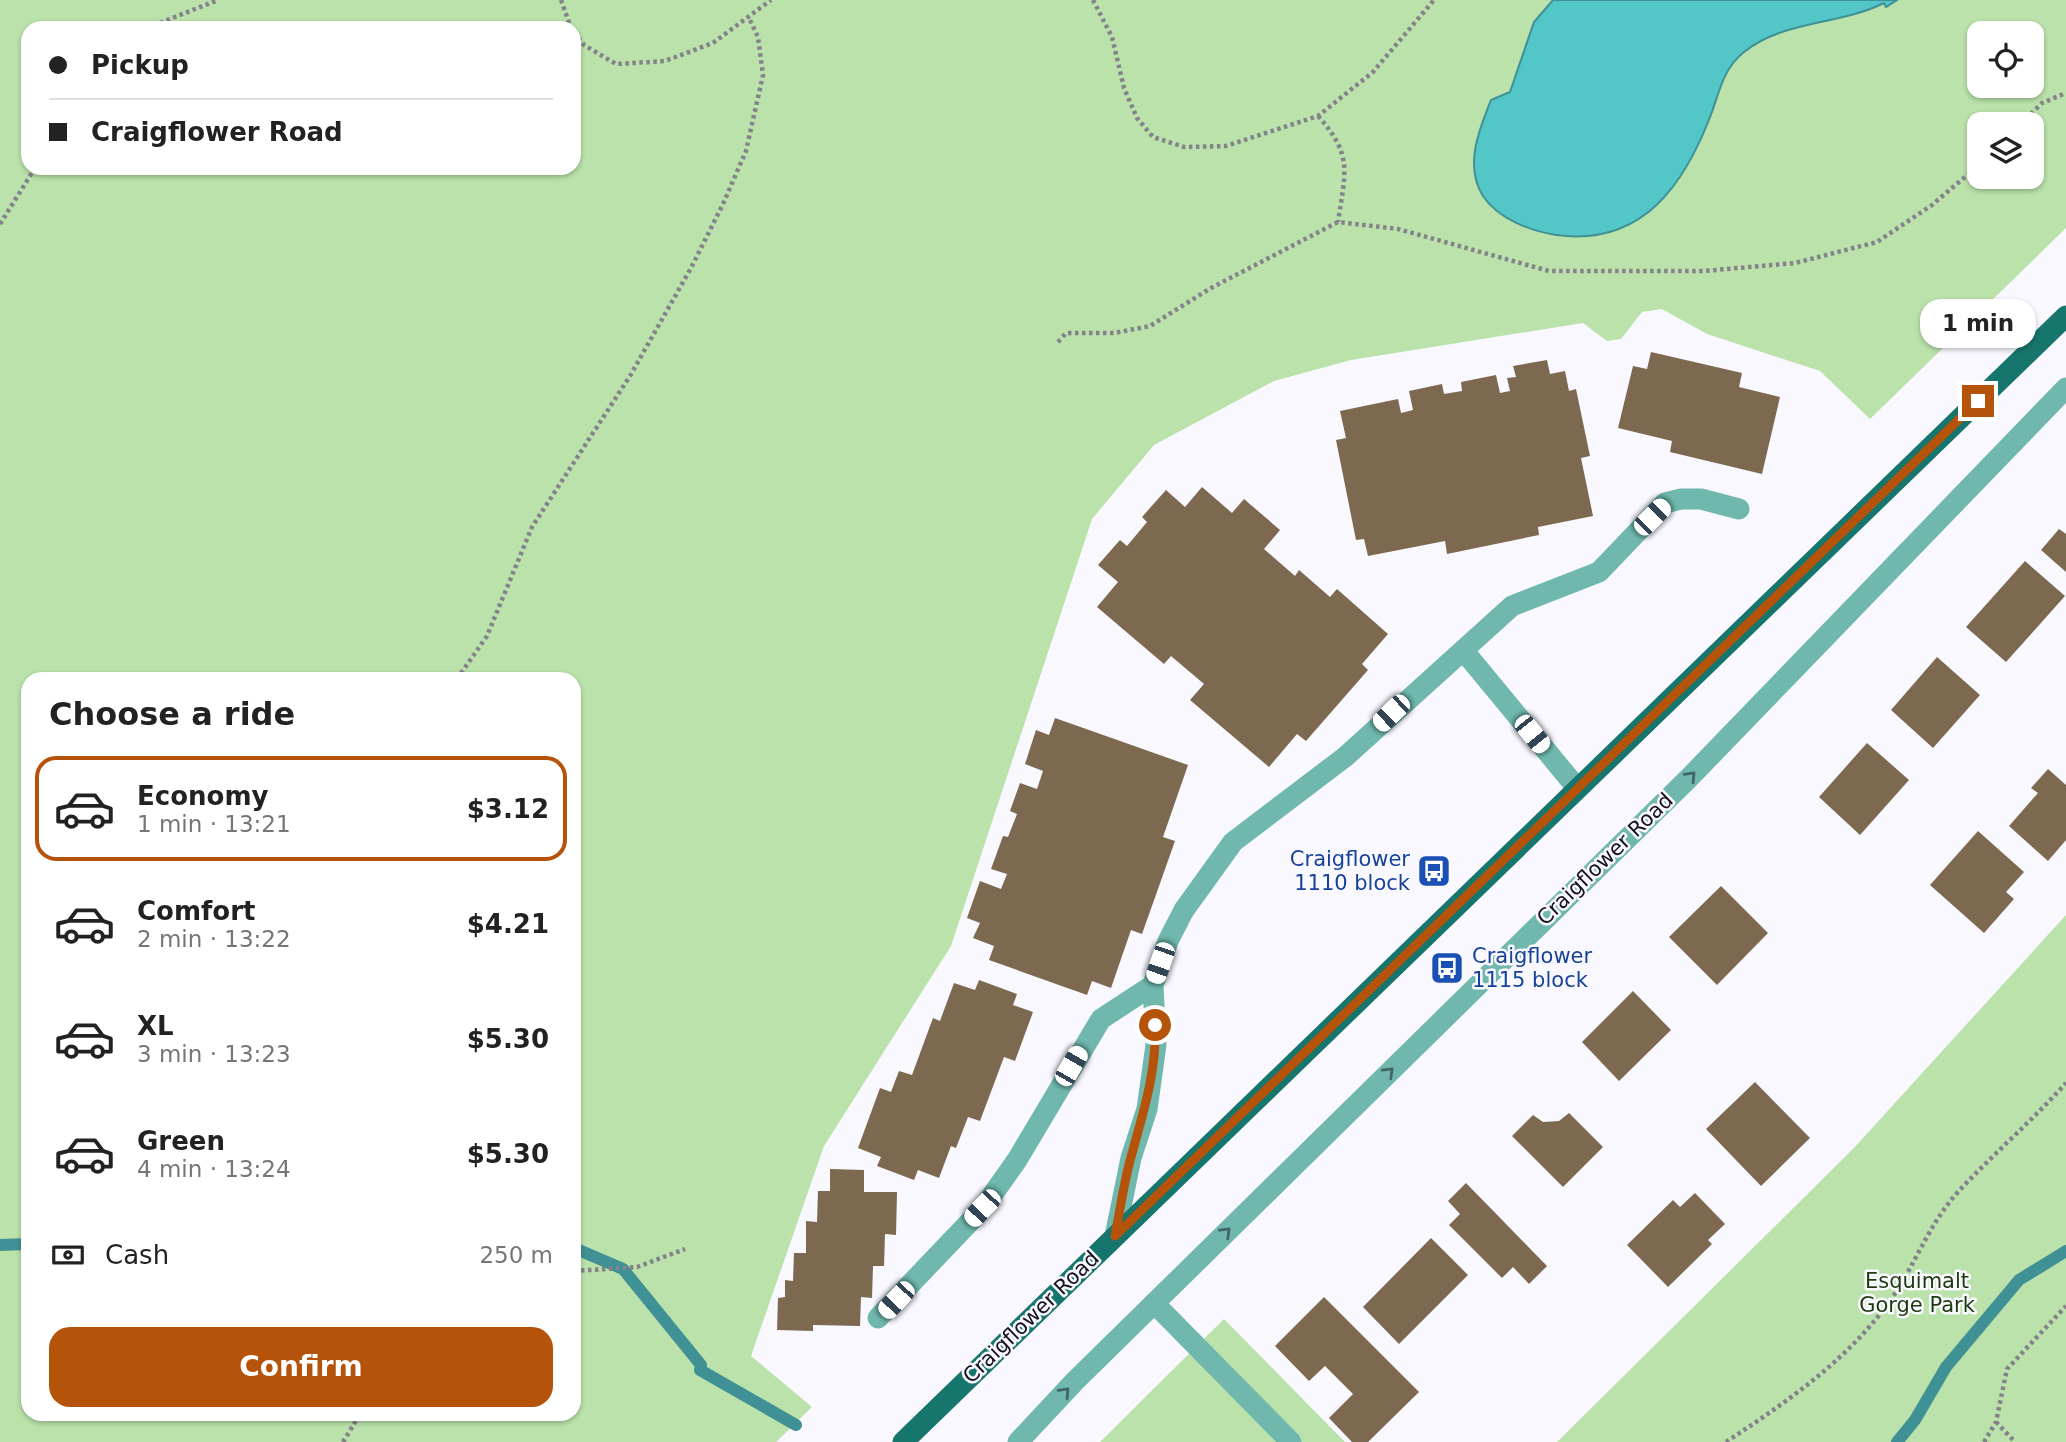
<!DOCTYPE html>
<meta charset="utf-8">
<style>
body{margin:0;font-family:"DejaVu Sans",sans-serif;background:#f2f2f2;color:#222;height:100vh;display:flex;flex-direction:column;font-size:26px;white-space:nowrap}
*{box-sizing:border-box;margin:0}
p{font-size:23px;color:#767676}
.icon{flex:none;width:38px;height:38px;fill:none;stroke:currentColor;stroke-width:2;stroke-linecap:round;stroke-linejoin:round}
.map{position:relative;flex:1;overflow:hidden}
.side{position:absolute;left:21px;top:672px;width:560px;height:749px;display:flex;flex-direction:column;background:#fff;border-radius:21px;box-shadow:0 2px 5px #0004}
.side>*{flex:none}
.guide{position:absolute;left:21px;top:21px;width:560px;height:154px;border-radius:21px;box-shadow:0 2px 5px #0004;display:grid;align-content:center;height:154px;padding:0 28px;background:#fff}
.fabs{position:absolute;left:1967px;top:21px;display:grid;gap:14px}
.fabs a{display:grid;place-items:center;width:77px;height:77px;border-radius:14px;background:#fff;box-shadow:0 2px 5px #0004;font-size:35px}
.end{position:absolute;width:32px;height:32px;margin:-16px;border:9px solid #b45309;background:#fff;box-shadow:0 0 0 4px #fff}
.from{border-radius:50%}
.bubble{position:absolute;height:49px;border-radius:21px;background:#fff;box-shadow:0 2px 5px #0004;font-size:23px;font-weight:800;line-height:49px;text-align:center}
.car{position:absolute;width:21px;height:42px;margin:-21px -10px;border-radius:9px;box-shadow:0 0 5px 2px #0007;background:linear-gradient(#fff 24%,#345 0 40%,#fff 0 76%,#345 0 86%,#fff 0)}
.guide b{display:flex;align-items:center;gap:24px;height:66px;font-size:26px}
.guide b+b{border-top:2px solid #e0e0e0}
.guide i{width:18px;height:18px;background:#222}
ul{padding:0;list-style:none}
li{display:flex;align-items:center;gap:21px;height:105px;margin:0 14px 10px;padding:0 14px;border:4px solid transparent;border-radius:21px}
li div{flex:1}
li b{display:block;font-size:26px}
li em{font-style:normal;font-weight:800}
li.current{border-color:#b45309}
li>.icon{width:63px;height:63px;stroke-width:1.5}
h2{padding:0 28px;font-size:32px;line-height:84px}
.pay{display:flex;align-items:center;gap:18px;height:77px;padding:0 28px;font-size:26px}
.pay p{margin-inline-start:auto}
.button{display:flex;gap:14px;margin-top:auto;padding:14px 28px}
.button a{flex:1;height:80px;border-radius:21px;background:#b45309;color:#fff;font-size:28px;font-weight:800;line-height:80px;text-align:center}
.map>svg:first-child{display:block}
</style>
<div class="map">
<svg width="2066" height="1442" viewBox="0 0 2066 1442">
<rect width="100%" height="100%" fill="#f9f8ff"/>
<path fill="#bae2aa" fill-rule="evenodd" d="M0 0H2066V228L1870 419 1820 371 1707 334 1662 309 1642 312 1621 339 1607 341 1583 323 1351 360 1274 381 1154 445 1092 519 951 946 824 1146 751 1356 812 1407 776 1442H0ZM28 28H574V168H28ZM1979 33H2032V86H1979ZM1979 124H2032V177H1979ZM28 679H574V1414H28Z
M2066 915V1442H1557L1853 1149Z
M1224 1319 1345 1442H1100Z"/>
<path fill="#53c7c8" stroke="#409195" stroke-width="2" d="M1553 0H1897L1886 7 1884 3C1840 25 1784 20 1744 52 1724 68 1720 89 1712 112 1685 184 1643 247 1556 235 1531 231 1498 219 1483 196 1464 166 1479 130 1491 100L1510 92 1534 22Z"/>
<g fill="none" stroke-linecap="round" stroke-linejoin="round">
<path stroke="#409195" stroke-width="12" d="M0 1245 28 1244
M574 1248 623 1269 701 1365 700 1370 796 1425
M1897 1442 1915 1420 1946 1367 2019 1280 2066 1251"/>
</g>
<path fill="#7d694f" d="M1651 352 1742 373 1739 387 1780 397 1762 474 1670 452 1672 441 1618 428 1633 366 1647 369Z
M1547 360 1550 374 1565 371 1569 391 1576 389 1590 456 1581 458 1593 516 1538 527 1539 535 1447 554 1445 541 1368 556 1364 539 1356 540 1336 440 1346 438 1340 411 1398 399 1401 413 1413 410 1409 391 1442 384 1444 394 1462 391 1461 382 1496 375 1500 393 1510 391 1507 378 1516 377 1513 366Z
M1202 487 1232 513 1244 499 1280 530 1264 549 1295 576 1299 570 1330 597 1337 589 1388 634 1362 664 1368 670 1306 741 1297 734 1269 767 1190 700 1204 684 1171 656 1164 664 1097 607 1118 582 1098 565 1120 540 1127 546 1147 522 1142 517 1166 490 1185 507Z
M2059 529 2066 534V572L2041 550Z
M2025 561 2065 596 2006 662 1966 627Z
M1937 657 1980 695 1933 748 1891 710Z
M1055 718 1188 765 1163 837 1175 841 1142 934 1131 930 1111 988 1092 981 1087 995 989 960 994 946 973 938 980 923 967 918 980 881 1001 889 1007 874 991 869 1003 836 1008 837 1017 814 1010 811 1020 783 1037 789 1043 771 1025 764 1036 730 1049 735Z
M1867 743 1909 780 1860 835 1819 797Z
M2048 769 2066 785V840L2048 861 2009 826 2038 793 2031 788Z
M1978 831 2024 872 2006 892 2014 899 1984 933 1930 885Z
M1721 886 1768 933 1717 985 1669 937Z
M979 980 1017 994 1013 1005 1033 1012 1015 1061 1004 1057 980 1121 968 1117 956 1148 951 1146 939 1178 918 1170 914 1180 877 1166 881 1157 858 1148 880 1088 891 1092 899 1071 912 1075 933 1018 940 1021 954 983 975 990Z
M1633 991 1671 1030 1619 1081 1582 1042Z
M1755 1082 1810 1138 1761 1186 1706 1129Z
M1569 1113 1603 1147 1563 1187 1512 1136 1533 1115 1543 1122 1559 1121Z
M830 1169 864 1170V1192H897L896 1235 885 1234 884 1266H873L872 1298 861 1297 860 1326 813 1325V1331L777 1330 778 1298 785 1297V1280L793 1281 794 1253H806V1221L817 1222 818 1191H830Z
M1466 1183 1547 1266 1529 1284 1513 1267 1502 1278 1449 1225 1460 1214 1448 1201Z
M1695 1193 1725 1224 1708 1240 1712 1244 1668 1287 1627 1245 1673 1200 1680 1207Z
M1431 1238 1468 1275 1399 1344 1363 1307Z
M1324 1297 1419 1392 1368 1442H1352L1329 1418 1353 1394 1325 1366 1309 1381 1275 1346Z"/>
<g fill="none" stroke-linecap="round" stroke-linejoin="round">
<path stroke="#84828b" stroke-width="4.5" stroke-dasharray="3.5 3.5" stroke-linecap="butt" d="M561 0 571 28
M1093 0 1112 37 1124 88 1137 118 1153 137 1184 147 1226 146 1318 116 1373 72 1434 0
M147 28 218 0
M574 32 584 45 616 64 665 61 713 43 771 0
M1318 116C1354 156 1345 173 1338 222
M2021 124 2042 103 2066 93
M0 224 35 168
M1058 342 1066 333H1114L1150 326 1211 288 1338 222 1398 229 1549 271H1704L1795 263 1877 242 1932 205 1979 165
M457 679 487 636 532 527 630 376 691 268 723 204 746 151 763 75 758 37 749 18
M574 1271 637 1267 685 1249
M1996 1422 2015 1442
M343 1442 360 1414
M1726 1442C1785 1403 1844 1363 1887 1305 1914 1269 1927 1226 1958 1192 1992 1155 2032 1121 2066 1083
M1984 1442 1996 1422 2007 1369 2066 1306"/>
<path stroke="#70b8ae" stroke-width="21" d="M1463 650 1577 788
M1115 1236 1131 1158 1147 1109 1156 1045 1153 985 1168 941 1184 910 1233 842 1345 757 1512 606 1599 572 1665 503 1681 499H1701L1739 509
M1154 1303 1291 1442
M878 1318 983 1208 1017 1160 1101 1019 1153 985
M1018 1442 1075 1381 1689 778 2066 388"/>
<path stroke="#16756c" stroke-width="21" d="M903 1442 2066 316"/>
</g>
<defs><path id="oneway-chevron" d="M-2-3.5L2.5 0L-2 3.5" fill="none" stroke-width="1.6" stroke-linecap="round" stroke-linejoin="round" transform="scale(1.75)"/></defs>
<g stroke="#426566">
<use href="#oneway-chevron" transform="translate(1691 776) rotate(-46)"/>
<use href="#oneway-chevron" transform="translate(1389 1072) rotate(-44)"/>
<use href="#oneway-chevron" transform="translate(1226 1232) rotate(-44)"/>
<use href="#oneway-chevron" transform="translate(1065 1392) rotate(-47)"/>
</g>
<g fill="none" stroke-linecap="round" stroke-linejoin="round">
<path stroke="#b45309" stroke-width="9" d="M1155 1025C1157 1071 1143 1113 1131 1157 1124 1182 1120 1210 1115 1236L1978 401"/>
</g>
<defs>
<symbol id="bus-square" viewBox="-11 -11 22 22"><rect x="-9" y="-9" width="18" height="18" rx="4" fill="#1a4fb4" stroke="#f9f8ff"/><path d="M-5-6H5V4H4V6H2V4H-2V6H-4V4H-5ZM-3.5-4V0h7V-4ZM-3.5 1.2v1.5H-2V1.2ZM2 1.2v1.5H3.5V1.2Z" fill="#fff"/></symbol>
</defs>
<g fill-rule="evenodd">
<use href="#bus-square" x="1415" y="852" width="38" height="38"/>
<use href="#bus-square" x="1428" y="949" width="38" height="38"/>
</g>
<g text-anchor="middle" stroke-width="5" stroke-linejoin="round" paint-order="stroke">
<g font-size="21" fill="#164399" stroke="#f9f8ff" text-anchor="end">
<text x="1410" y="866">Craigflower<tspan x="1410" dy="24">1110 block</tspan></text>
<text x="1472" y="963" text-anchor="start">Craigflower<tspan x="1472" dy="24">1115 block</tspan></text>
</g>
<g font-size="21" fill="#14121d" stroke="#f9f8ff">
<text transform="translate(1605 859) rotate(-44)" y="7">Craigflower Road</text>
<text transform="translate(1031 1317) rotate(-44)" y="7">Craigflower Road</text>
</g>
<g font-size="21" fill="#1d3b0d" stroke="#f9f8ff">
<text x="1917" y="1288">Esquimalt<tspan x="1917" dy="24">Gorge Park</tspan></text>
</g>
</g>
</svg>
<div class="fabs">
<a><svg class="icon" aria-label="locate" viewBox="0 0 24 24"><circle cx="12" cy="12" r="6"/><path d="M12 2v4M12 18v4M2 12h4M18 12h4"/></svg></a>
<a><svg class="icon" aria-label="layers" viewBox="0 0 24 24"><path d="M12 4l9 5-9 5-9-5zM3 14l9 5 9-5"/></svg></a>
</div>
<i class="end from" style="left:1155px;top:1025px"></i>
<i class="end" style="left:1978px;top:401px"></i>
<div class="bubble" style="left:1920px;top:299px;width:116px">1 min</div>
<i class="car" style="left:1652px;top:517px;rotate:45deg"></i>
<i class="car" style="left:1391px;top:713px;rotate:226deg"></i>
<i class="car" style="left:1532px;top:734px;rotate:141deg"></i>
<i class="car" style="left:1160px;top:963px;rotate:199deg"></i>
<i class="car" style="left:1071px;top:1066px;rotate:30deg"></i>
<i class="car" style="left:982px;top:1208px;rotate:223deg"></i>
<i class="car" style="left:896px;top:1300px;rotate:223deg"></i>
<div class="guide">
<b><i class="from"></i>Pickup</b>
<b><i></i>Craigflower Road</b>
</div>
<section class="side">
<h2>Choose a ride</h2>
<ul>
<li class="current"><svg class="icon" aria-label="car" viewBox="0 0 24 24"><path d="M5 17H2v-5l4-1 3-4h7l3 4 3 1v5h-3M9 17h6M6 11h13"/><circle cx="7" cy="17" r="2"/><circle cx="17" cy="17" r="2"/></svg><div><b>Economy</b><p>1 min · 13:21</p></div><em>$3.12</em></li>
<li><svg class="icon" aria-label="car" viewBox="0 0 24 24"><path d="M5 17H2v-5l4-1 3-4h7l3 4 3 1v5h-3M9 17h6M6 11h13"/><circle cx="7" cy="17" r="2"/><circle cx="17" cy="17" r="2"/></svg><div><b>Comfort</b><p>2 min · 13:22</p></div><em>$4.21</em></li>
<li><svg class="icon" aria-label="car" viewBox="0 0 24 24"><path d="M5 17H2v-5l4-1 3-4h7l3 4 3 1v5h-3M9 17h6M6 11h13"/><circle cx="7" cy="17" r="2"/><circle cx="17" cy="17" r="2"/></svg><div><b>XL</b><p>3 min · 13:23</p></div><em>$5.30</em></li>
<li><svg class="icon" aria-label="car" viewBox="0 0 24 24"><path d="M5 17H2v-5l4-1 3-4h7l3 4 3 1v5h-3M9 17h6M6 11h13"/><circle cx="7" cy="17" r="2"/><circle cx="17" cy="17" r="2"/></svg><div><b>Green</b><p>4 min · 13:24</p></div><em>$5.30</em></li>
</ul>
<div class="pay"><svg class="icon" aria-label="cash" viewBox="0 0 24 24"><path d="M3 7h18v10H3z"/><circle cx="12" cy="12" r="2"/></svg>Cash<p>250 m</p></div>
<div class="button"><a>Confirm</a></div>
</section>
</div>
